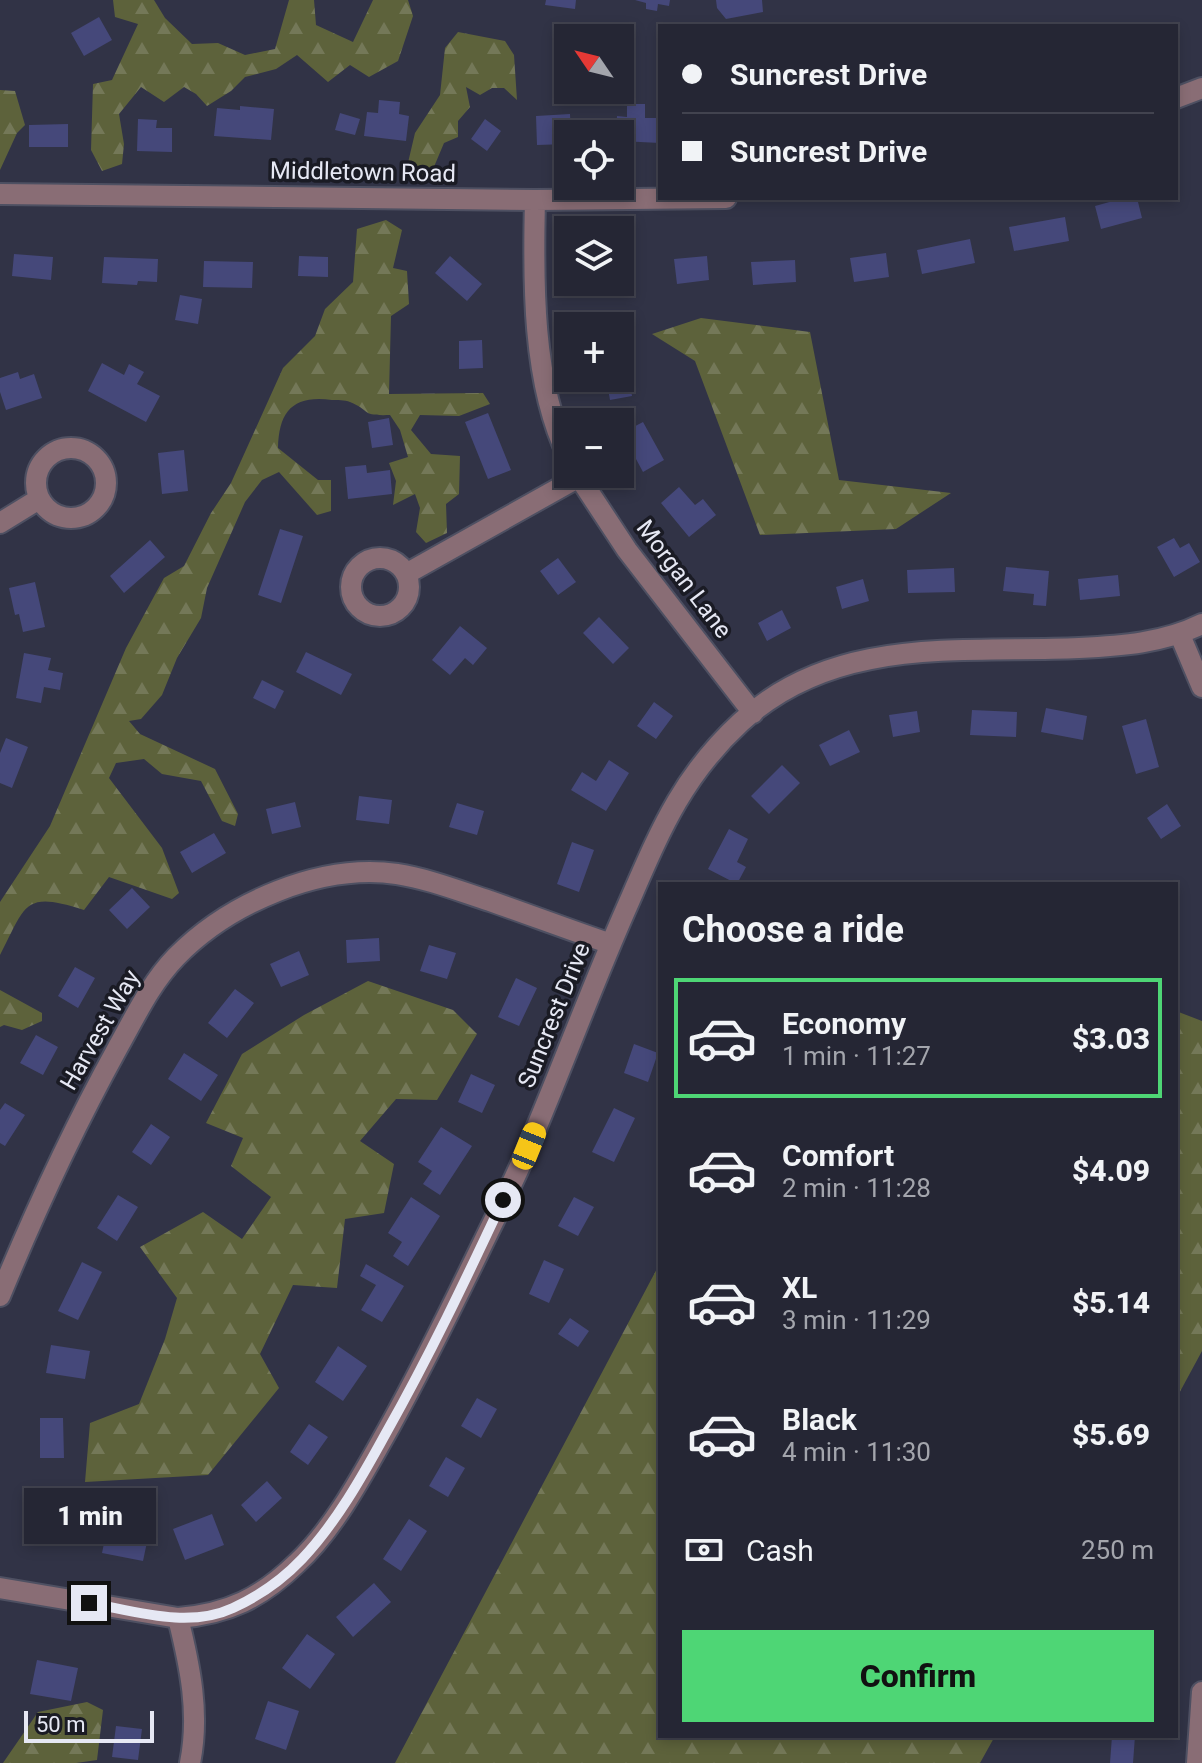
<!DOCTYPE html>
<meta charset="utf-8">
<style>
body{margin:0;font-family:Roboto,sans-serif;background:#2d2e3c;color:#f1f3f6;height:100vh;display:flex;flex-direction:column;font-size:30px;white-space:nowrap}
*{box-sizing:border-box;margin:0}
p{font-size:26px;color:#a3a5ac}
.icon{flex:none;width:44px;height:44px;fill:none;stroke:currentColor;stroke-width:2;stroke-linecap:round;stroke-linejoin:round}
.map{position:relative;flex:1;overflow:hidden}
.drawer{position:absolute;left:658px;top:882px;width:520px;height:856px;display:flex;flex-direction:column;background:#252634;border-radius:0px;box-shadow:0 4px 12px #0003,0 0 0 2px #42434f}
.drawer>*{flex:none}
.top-card{position:absolute;left:658px;top:24px;width:520px;height:176px;border-radius:0px;box-shadow:0 4px 12px #0003,0 0 0 2px #42434f;display:grid;align-content:center;height:176px;padding:0 24px;background:#252634}
.needle{width:52px;rotate:305deg}
.fabs{position:absolute;left:554px;top:24px;display:grid;gap:16px}
.fabs a{display:grid;place-items:center;width:80px;height:80px;border-radius:0px;background:#252634;box-shadow:0 4px 12px #0003,0 0 0 2px #42434f;font-size:40px}
.scale{position:absolute;left:24px;bottom:20px;width:130px;box-sizing:border-box;padding-left:8px;border:4px solid #e6e8f4;border-top:0;font-size:22px;line-height:28px;white-space:nowrap;color:#e6e8f4;-webkit-text-stroke:6px #1a1b24;paint-order:stroke}
.end{position:absolute;width:36px;height:36px;margin:-18px;border:10px solid #e6e8f4;background:#111;box-shadow:0 0 0 4px #111}
.from{border-radius:50%}
.bubble{position:absolute;height:56px;border-radius:0px;background:#252634;box-shadow:0 4px 12px #0003,0 0 0 2px #42434f;font-size:26px;font-weight:800;line-height:56px;text-align:center}
.car{position:absolute;width:24px;height:48px;margin:-24px -12px;border-radius:10px;box-shadow:0 0 6px 2px #0007;background:linear-gradient(#f5c518 24%,#345 0 40%,#f5c518 0 76%,#345 0 86%,#f5c518 0)}
.top-card b{display:flex;align-items:center;gap:28px;height:76px;font-size:30px}
.top-card b+b{border-top:2px solid #42434f}
.top-card i{width:20px;height:20px;background:#f1f3f6}
ul{padding:0;list-style:none}
li{display:flex;align-items:center;gap:24px;height:120px;margin:0 16px 12px;padding:0 8px;border:4px solid transparent;border-radius:0px}
li div{flex:1}
li b{display:block;font-size:30px}
li em{font-style:normal;font-weight:800}
li.active{border-color:#4ed675}
li>.icon{width:72px;height:72px;stroke-width:1.5}
h2{padding:0 24px;font-size:36px;line-height:96px}
.pay{display:flex;align-items:center;gap:20px;height:88px;padding:0 24px;font-size:30px}
.pay p{margin-inline-start:auto}
.cta{display:flex;gap:16px;margin-top:auto;padding:16px 24px}
.cta a{flex:1;height:92px;border-radius:0px;background:#4ed675;color:#111;font-size:32px;font-weight:800;line-height:92px;text-align:center}
.map>svg:first-child{display:block}
</style>
<div class="map">
<svg width="1202" height="1763" viewBox="0 0 1202 1763">
<defs>
<pattern id="forest-firs" width="22" height="20" patternUnits="userSpaceOnUse" patternTransform="scale(2)"><rect width="22" height="20" fill="#5d623b"/><path d="M5 1l3.5 6h-7zM16 11l3.5 6h-7z" fill="#747858"/></pattern>
</defs>
<rect width="100%" height="100%" fill="#313346"/>
<path fill="url(#forest-firs)" d="M113 0H154L165 18 192 44 218 43 245 55 275 49 289 0H314L316 25 353 42 373 0H408L413 16 398 61 369 77 350 65 328 82 297 55 276 69 245 77 231 91 207 106 196 94 184 87 164 102 141 87 119 114 124 144 122 164 102 171 91 150 93 84 112 80 138 24 115 17Z
M458 32 505 41 514 55 517 100 504 88H492L480 95 466 87 470 107 458 121V137L444 143 428 181 415 175 407 167 415 133 440 95 445 48Z
M0 90 15 91 25 125 17 133 0 170Z
M386 220 402 230 393 268 407 271 409 304 391 316 389 394 483 393 490 404 459 416 420 415 411 430 431 454 460 456 459 494 446 504 447 533 426 543 416 532 420 508 415 494 393 505 396 481 389 463 408 457 400 430 390 415C360 416 372 411 350 402 345 400 337 400 332 400 293 395 279 411 278 448L318 480H331V511L317 515 279 472 262 480 245 502 207 588 201 618 177 658 162 695 141 719 129 721 140 734 215 769 238 814 235 826 222 821 201 781 162 774 144 759 116 763 109 778 162 848 179 893 172 899 109 877 84 910C23 890 26 905 0 955V902L50 826 126 648 164 578 184 566 211 513 231 483 283 368 315 336 325 309 353 282 357 229Z
M701 318 810 332 839 480 951 493 896 529 760 535 695 361 652 334Z
M368 981 453 1010 477 1034 437 1100 396 1099 360 1141 394 1164 384 1213 345 1219 337 1288 293 1285 260 1354 279 1388 208 1475 85 1482 90 1423 139 1404 165 1339 177 1298 140 1247 203 1212 242 1239 271 1197 231 1166 243 1138 206 1123 242 1054 304 1015Z
M0 990 42 1013V1021L22 1030 4 1025 0 1027Z
M1176 1011 1202 1021V1351L1176 1399Z
M660 1263V1736H995L980 1763H395Z
M87 1702 103 1710 97 1760 76 1763H3L38 1712Z"/>
<path fill="#45487a" d="M546 0H576L575 9 545 5Z
M635 0H670L669 6 658 4 657 11 646 9V3Z
M716 0H762L763 12 726 19 717 8Z
M99 17 112 40 84 56 71 33Z
M379 100 400 102 399 114 409 116 406 141 364 136 367 112 378 113Z
M627 104H645V118H660V143L620 141V134H616L617 116 627 117Z
M240 106 274 109 271 140 214 136 217 108 240 110Z
M340 113 360 119 355 135 335 130Z
M570 114 571 134H568V144L537 145 536 116Z
M138 119 157 120 156 128H172V152L137 151Z
M485 119 501 131 487 151 471 139Z
M68 124V147H29V125Z
M1124 198H1137L1142 218 1101 229 1095 206Z
M1065 217 1069 241 1014 251 1009 227Z
M970 239 975 263 922 274 917 250Z
M886 253 889 277 854 282 850 258Z
M14 254 53 257 51 280 12 276Z
M299 256 328 257V277L298 276Z
M450 256 482 284 467 301 435 273Z
M707 256 709 280 677 284 674 259Z
M104 257 158 259 157 282 138 281 137 285 102 283Z
M620 257 632 266 615 289 606 282H620Z
M795 260 796 282 753 285 751 262Z
M204 261 253 262 252 288 203 287Z
M180 295 202 299 198 324 175 320Z
M482 340 483 368 459 369V341Z
M620 354H625L632 396 610 400 606 378H620Z
M102 363 124 375 129 364 144 372 137 384 160 396 146 422 88 391Z
M18 372 20 379 34 374 42 398 6 410 0 392V378Z
M488 413 511 470 488 479 465 422Z
M389 418 393 445 372 448 368 422Z
M643 422 664 460 643 472 622 433Z
M184 450 188 491 162 494 158 453Z
M366 465 367 473 390 470 392 494 348 499 345 467Z
M679 487 695 505 703 499 716 515 689 537 661 503Z
M280 529 303 536 281 603 258 595Z
M1174 538 1180 548 1189 543 1200 562 1174 577 1157 547Z
M150 540 165 557 124 593 110 576Z
M558 558 576 582 558 595 540 571Z
M1006 567 1049 571 1046 606 1033 605 1034 594 1003 591Z
M954 568 955 592 908 593 907 570Z
M1118 575 1120 596 1080 600 1078 579Z
M863 579 869 601 842 609 836 587Z
M35 582 45 627 23 632 19 614 15 615 9 588Z
M782 610 791 628 767 641 758 623Z
M599 617 629 648 613 664 583 633Z
M460 626 487 648 473 665 465 658 450 675 432 660Z
M306 652 352 674 341 695 296 672Z
M24 653 51 658 48 670 63 673 60 690 44 687 41 703 16 698Z
M262 680 284 691 275 709 253 698Z
M654 702 673 716 656 739 637 726Z
M1046 708 1087 716 1083 740 1041 732Z
M972 710 1017 712 1016 737 970 735Z
M917 711 920 732 893 737 889 715Z
M1146 719 1159 767 1136 774 1122 726Z
M849 730 860 752 830 766 819 745Z
M6 738 28 747 12 788 0 783V753Z
M609 760 629 773 606 811 571 790 582 772 596 781Z
M782 765 800 783 769 814 751 796Z
M359 796 392 800 389 824 356 820Z
M295 802 301 827 272 834 266 809Z
M457 803 484 811 477 835 449 827Z
M1167 804 1181 826 1161 839 1147 818Z
M729 829 748 839 737 862 746 867 737 884 708 869Z
M214 833 226 853 192 873 180 852Z
M572 842 594 850 579 892 557 884Z
M132 888 150 907 127 929 109 910Z
M379 938 380 961 347 963 346 940Z
M429 945 456 953 447 979 420 971Z
M299 951 309 975 281 987 270 964Z
M75 967 95 978 78 1008 58 996Z
M516 978 537 988 519 1026 498 1017Z
M235 989 254 1003 227 1038 208 1023Z
M36 1035 58 1047 43 1075 20 1063Z
M634 1044 658 1053 648 1082 624 1073Z
M184 1053 218 1075 201 1101 168 1079Z
M471 1074 495 1085 482 1113 458 1102Z
M5 1103 25 1115 5 1146 0 1143V1110Z
M614 1108 635 1118 614 1162 592 1152Z
M151 1124 170 1137 151 1165 132 1152Z
M441 1127 472 1146 440 1195 423 1184 432 1171 418 1162Z
M118 1195 138 1207 117 1241 97 1228Z
M411 1197 440 1216 408 1266 393 1256 402 1242 388 1233Z
M574 1197 594 1207 578 1236 558 1226Z
M544 1260 564 1269 549 1303 529 1294Z
M82 1262 102 1272 78 1320 58 1311Z
M366 1264 404 1286 382 1322 361 1310 376 1285 360 1276Z
M570 1318 589 1331 578 1347 558 1334Z
M51 1345 90 1351 85 1379 46 1373Z
M338 1346 367 1366 343 1401 315 1382Z
M477 1398 497 1409 481 1438 461 1426Z
M40 1418H63L64 1458H40Z
M309 1424 328 1437 308 1465 290 1452Z
M446 1457 465 1468 448 1497 429 1486Z
M267 1481 282 1498 256 1522 241 1505Z
M212 1514 224 1545 185 1560 173 1529Z
M35 1516 64 1519 61 1543 32 1540Z
M109 1519 150 1528 143 1561 102 1553Z
M409 1519 427 1531 401 1571 383 1559Z
M374 1583 391 1602 353 1637 336 1617Z
M307 1634 335 1654 310 1689 282 1668Z
M37 1660 78 1668 71 1701 30 1694Z
M268 1701 299 1711 286 1750 255 1739Z
M116 1726 142 1729 138 1760 112 1757Z
M1112 1736H1135L1133 1763H1110Z"/>
<g fill="none" stroke-linecap="round" stroke-linejoin="round">
<defs>
<path id="minor" d="M1176 98 1202 88
M0 194 535 200 726 198
M535 200C533 280 532 383 568 456
M36 483a35 35 0 1 1 70 0a35 35 0 1 1-70 0Z
M577 474 627 550 753 713
M0 523 39 499
M351 587a29 29 0 1 1 58 0a29 29 0 1 1-58 0Z
M406 574 579 477
M1180 635 1202 687
M0 1296C35 1211 73 1129 117 1049 135 1017 150 984 176 957 229 903 320 863 397 874 429 879 459 891 490 901 530 915 570 930 611 944
M0 1588 178 1618C228 1614 261 1598 297 1563 335 1528 364 1472 390 1426 423 1366 453 1305 483 1243 499 1210 516 1177 530 1143 563 1065 592 986 626 909 658 836 680 778 741 722 835 635 961 653 1079 648 1121 646 1164 643 1202 624
M178 1618C190 1666 200 1714 190 1763
M1197 1763 1202 1692"/>
</defs>
<use href="#minor" stroke="#4e5062" stroke-width="24"/>
<use href="#minor" stroke="#896d75" stroke-width="20"/>
</g>
<g fill="none" stroke-linecap="round" stroke-linejoin="round">
<path stroke="#e6e8f4" stroke-width="10" d="M89 1603C135 1611 188 1629 233 1608 257 1597 283 1579 302 1559 336 1523 362 1477 386 1433 429 1357 466 1279 503 1200"/>
</g>
<g text-anchor="middle" stroke-width="7" stroke-linejoin="round" paint-order="stroke">
<g font-size="24" fill="#e6e8f4" stroke="#1a1b24">
<text transform="translate(363 172) rotate(1)" y="8">Middletown Road</text>
<text transform="translate(684 579) rotate(53)" y="8">Morgan Lane</text>
<text transform="translate(554 1015) rotate(-68)" y="8">Suncrest Drive</text>
<text transform="translate(100 1030) rotate(-60)" y="8">Harvest Way</text>
</g>
</g>
</svg>
<div class="fabs">
<a><svg class="needle" viewBox="-14 -14 28 28"><path d="M0-13l5 13h-10z" fill="#e53935"/><path d="M0 13l5-13h-10z" fill="#a3a5ac"/></svg></a>
<a><svg class="icon" aria-label="locate" viewBox="0 0 24 24"><circle cx="12" cy="12" r="6"/><path d="M12 2v4M12 18v4M2 12h4M18 12h4"/></svg></a>
<a><svg class="icon" aria-label="layers" viewBox="0 0 24 24"><path d="M12 4l9 5-9 5-9-5zM3 14l9 5 9-5"/></svg></a>
<a>+</a>
<a>−</a>
</div>
<div class="scale">50 m</div>
<i class="end from" style="left:503px;top:1200px"></i>
<i class="end" style="left:89px;top:1603px"></i>
<div class="bubble" style="left:24px;top:1488px;width:132px">1 min</div>
<i class="car" style="left:529px;top:1146px;rotate:22deg"></i>
<div class="top-card">
<b><i class="from"></i>Suncrest Drive</b>
<b><i></i>Suncrest Drive</b>
</div>
<section class="drawer">
<h2>Choose a ride</h2>
<ul>
<li class="active"><svg class="icon" aria-label="car" viewBox="0 0 24 24"><path d="M5 17H2v-5l4-1 3-4h7l3 4 3 1v5h-3M9 17h6M6 11h13"/><circle cx="7" cy="17" r="2"/><circle cx="17" cy="17" r="2"/></svg><div><b>Economy</b><p>1 min · 11:27</p></div><em>$3.03</em></li>
<li><svg class="icon" aria-label="car" viewBox="0 0 24 24"><path d="M5 17H2v-5l4-1 3-4h7l3 4 3 1v5h-3M9 17h6M6 11h13"/><circle cx="7" cy="17" r="2"/><circle cx="17" cy="17" r="2"/></svg><div><b>Comfort</b><p>2 min · 11:28</p></div><em>$4.09</em></li>
<li><svg class="icon" aria-label="car" viewBox="0 0 24 24"><path d="M5 17H2v-5l4-1 3-4h7l3 4 3 1v5h-3M9 17h6M6 11h13"/><circle cx="7" cy="17" r="2"/><circle cx="17" cy="17" r="2"/></svg><div><b>XL</b><p>3 min · 11:29</p></div><em>$5.14</em></li>
<li><svg class="icon" aria-label="car" viewBox="0 0 24 24"><path d="M5 17H2v-5l4-1 3-4h7l3 4 3 1v5h-3M9 17h6M6 11h13"/><circle cx="7" cy="17" r="2"/><circle cx="17" cy="17" r="2"/></svg><div><b>Black</b><p>4 min · 11:30</p></div><em>$5.69</em></li>
</ul>
<div class="pay"><svg class="icon" aria-label="cash" viewBox="0 0 24 24"><path d="M3 7h18v10H3z"/><circle cx="12" cy="12" r="2"/></svg>Cash<p>250 m</p></div>
<div class="cta"><a>Confirm</a></div>
</section>
</div>
